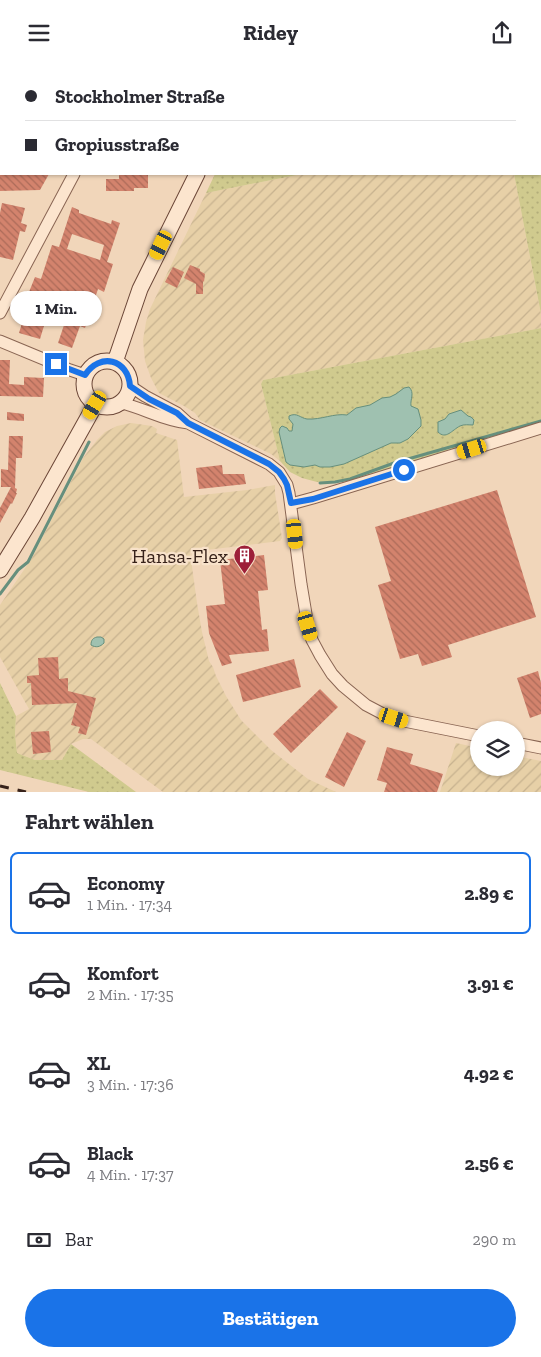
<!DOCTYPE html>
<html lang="de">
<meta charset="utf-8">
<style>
body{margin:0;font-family:"Zilla Slab",serif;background:#f2f2f3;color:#2b2b33;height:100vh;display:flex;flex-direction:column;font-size:19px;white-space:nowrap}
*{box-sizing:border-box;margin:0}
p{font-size:16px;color:#7c7c81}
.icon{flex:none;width:28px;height:28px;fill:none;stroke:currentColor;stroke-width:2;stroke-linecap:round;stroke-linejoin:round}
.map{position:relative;height:727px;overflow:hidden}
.panel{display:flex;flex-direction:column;background:#fff;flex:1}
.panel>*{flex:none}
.guide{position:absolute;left:0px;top:0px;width:541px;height:110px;box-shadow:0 1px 4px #0004;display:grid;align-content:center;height:110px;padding:0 25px;background:#fff}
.fabs{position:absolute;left:470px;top:656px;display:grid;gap:10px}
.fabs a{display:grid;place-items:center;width:55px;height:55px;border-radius:50%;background:#fff;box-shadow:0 1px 4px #0004;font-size:25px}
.end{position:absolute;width:22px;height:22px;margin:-11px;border:6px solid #1a73e8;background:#fff;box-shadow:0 0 0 2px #fff}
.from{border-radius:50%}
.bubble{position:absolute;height:35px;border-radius:18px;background:#fff;box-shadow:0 1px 4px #0004;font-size:16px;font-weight:700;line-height:35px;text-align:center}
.car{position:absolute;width:15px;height:30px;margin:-15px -8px;border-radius:6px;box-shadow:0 0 4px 1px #0007;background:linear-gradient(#f5c518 24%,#345 0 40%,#f5c518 0 76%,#345 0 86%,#f5c518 0)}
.guide b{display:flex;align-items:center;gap:18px;height:48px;font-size:19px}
.guide b+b{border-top:1px solid #e1e1e2}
.guide i{width:12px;height:12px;background:#2b2b33}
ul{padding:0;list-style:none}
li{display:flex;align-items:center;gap:15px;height:82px;margin:0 10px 8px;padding:0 15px;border:2px solid transparent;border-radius:8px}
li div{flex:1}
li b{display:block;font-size:19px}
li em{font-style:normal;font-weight:700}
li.on{border-color:#1a73e8}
li>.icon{width:45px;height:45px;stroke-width:1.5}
h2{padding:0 25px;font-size:22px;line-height:60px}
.pay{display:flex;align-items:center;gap:12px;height:55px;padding:0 25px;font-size:19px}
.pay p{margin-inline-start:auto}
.primary-button{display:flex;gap:10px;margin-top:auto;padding:10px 25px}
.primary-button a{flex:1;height:58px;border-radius:30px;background:#1a73e8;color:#fff;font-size:20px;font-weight:700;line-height:58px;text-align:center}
header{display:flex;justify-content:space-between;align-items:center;height:65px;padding:0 25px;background:#fff;font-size:22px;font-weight:700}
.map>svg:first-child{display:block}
</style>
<header><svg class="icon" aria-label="menu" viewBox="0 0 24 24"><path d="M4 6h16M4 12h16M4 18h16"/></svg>Ridey<svg class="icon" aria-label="share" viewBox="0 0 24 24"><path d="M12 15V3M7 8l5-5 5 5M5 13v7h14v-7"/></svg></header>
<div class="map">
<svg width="541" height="727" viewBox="0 0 541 727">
<defs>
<pattern id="farmland-furrows" width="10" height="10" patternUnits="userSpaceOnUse" patternTransform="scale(1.25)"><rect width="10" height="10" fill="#e7d0a7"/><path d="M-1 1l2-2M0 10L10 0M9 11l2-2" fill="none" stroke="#c7b28f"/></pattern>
<pattern id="grass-dots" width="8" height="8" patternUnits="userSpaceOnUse" patternTransform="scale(1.25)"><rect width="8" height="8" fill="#d0ca8e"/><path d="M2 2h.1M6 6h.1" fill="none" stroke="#b3ad7a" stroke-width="1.8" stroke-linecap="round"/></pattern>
<pattern id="building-back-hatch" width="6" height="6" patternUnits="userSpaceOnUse" patternTransform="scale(1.25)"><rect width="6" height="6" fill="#d3836d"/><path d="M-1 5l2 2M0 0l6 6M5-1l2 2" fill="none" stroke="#ac6b59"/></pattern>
</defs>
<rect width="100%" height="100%" fill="#f1d6ba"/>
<path fill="url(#farmland-furrows)" d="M0 0H108L99 1H1V14L0 15Z
M302 109H514L538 234 541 249V263L263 315 261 319 280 396 271 389 200 355 195 348 184 341 159 328 151 313 145 296 143 275 146 257 150 244 206 128Z
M131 358 152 361 157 364 156 368 177 375 184 432 247 425 275 420V428L282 473 280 476 190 487 197 538 202 567 209 596 213 602 216 611 226 631 241 655 271 685 308 714 336 727H163L91 674H83L71 679 62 695H35L17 688 15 669 16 651 29 644 0 592V540L32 493 83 393 97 375 105 367 117 361Z
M456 678 479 683V702H516V691L541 696V727H440Z"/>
<path fill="url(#grass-dots)" d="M493 0H541V249L514 109H540V1H493Z
M215 109H302L206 128Z
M541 263V359L420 397 362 412 343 416 317 417 302 413 290 407 280 396 261 319 263 315Z
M0 618 16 651 15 669 17 688 35 695H62L71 679 136 727H89L0 705Z"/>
<path fill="#9fc1b0" stroke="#668f7d" d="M409 322C415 328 410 334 411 341L418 344 421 355V361L408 374 400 378H391L344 399 330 402H320L315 400 304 402 290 400 286 397 279 367 280 363 282 361 287 363 289 366H292L293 359 289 354V351C297 347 300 353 307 354 321 355 334 348 347 350L356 343 370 340 382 333 390 332 396 329 404 323Z
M461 345 468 351 471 352 474 355 473 360C469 360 464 359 460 361 452 365 446 375 438 367V357L445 354 449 349Z
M97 572H101L104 574V578C100 582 96 583 91 580 91 575 93 573 97 572Z"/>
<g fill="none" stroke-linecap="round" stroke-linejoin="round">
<path stroke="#668f7d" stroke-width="3" d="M320 418 335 417 350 414 394 398 541 356
M0 529 18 505 28 497 89 377"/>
</g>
<path fill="url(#building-back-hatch)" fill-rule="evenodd" d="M0 109H49L40 125 0 126Z
M119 109 148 110V123H134V126H106V114H119Z
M2 138 25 143 21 158 27 160 25 167 20 166 13 195 0 192V148Z
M72 142 79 145V148L111 159 112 155 120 158 107 197 113 199 104 227 98 224 85 263 80 261 72 283 58 278 65 257 47 251 40 274 19 268 22 258 27 259 32 246 20 242 26 226 29 227 35 212 41 214 52 180 59 182ZM72 169 104 180 100 195 67 184Z
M190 200 200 204V206L205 209 204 217 203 216V229H196V219L184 213Z
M173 202 184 207 177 223 165 217Z
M0 295H10L9 319 24 320V312L44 313 43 332 0 331Z
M7 347 24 349V356L7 355Z
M9 371H23L22 393H16L15 423 17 424 16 428H17L12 439 11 438 0 458V443L11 422H1V404L8 405Z
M222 400 223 409H244L246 419 199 424 196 403Z
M497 425 536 552 448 580 452 592 422 601 418 589 400 594 378 520 391 516 375 462Z
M264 490 268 525 258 526 262 565 267 564 269 586 229 590 232 598 222 601 209 568 206 541 225 539 220 495Z
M58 592 59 614 68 613V626L96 633 86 670 78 668 80 662 71 660 77 638 32 640 31 618H27V611L39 610 38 593Z
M294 594 301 622 243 637 236 610Z
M538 606 541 618V649L530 653 517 613Z
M320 624 338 642 291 688 273 669Z
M49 666 51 687 33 689 31 667Z
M347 667 366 676 344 722 325 712Z
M387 682 413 689 410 699 443 709 437 727H384L387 718 377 715Z"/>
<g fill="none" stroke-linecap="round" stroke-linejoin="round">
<defs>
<path id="minor" d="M0 248 74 109
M0 276 70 305 85 310
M130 321 145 331 177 348 188 358 269 399 279 407 287 420 289 428 301 519 308 561 312 575 320 590 332 609 343 621 366 640 385 650 404 656 479 671
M121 338C144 343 164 356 188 358
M291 439 313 433 541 363
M516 678 541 683"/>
<path id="secondary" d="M253 1V0
M84 319a23 23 0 1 1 46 0a23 23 0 1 1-46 0Z
M115 297 140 224 197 109
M0 505 32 453 95 340"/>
</defs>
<use href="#minor" stroke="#896553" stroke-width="13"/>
<use href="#secondary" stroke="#6b4637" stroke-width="17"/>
<use href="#minor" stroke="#fce5ce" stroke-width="11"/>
<use href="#secondary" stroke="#fce5ce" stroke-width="15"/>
<path stroke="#37221a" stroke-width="3" stroke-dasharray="9 9" stroke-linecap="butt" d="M0 721 26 727"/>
</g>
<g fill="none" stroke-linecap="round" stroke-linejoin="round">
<path stroke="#1a73e8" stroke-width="6" d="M56 299 85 310C100 287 128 294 130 321L149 334 177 348 188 358 269 399 279 407 284 414 287 420 291 438 313 434 404 405"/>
</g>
<defs>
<symbol id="building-pin" viewBox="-11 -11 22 30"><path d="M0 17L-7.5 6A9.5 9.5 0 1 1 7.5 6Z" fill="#9d1f39" stroke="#f8e2ca"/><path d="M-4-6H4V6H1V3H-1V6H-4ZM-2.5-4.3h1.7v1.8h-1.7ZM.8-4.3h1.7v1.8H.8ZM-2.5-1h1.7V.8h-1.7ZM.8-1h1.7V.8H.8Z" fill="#fff"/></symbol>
</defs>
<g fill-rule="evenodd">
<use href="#building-pin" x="232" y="478" width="25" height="34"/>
</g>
<g text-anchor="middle" stroke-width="4.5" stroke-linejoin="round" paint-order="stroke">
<g font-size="20" fill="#37221a" stroke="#f8e2ca" text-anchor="end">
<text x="228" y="498">Hansa-Flex</text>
</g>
</g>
</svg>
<div class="fabs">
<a><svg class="icon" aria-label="layers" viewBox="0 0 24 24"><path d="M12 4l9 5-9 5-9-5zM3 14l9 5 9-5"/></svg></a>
</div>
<i class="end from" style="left:404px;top:405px"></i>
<i class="end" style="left:56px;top:299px"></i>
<div class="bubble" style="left:10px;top:226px;width:92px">1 Min.</div>
<i class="car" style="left:161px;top:180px;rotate:206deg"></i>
<i class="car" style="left:95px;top:340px;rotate:211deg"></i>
<i class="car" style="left:472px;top:384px;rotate:253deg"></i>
<i class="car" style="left:295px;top:469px;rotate:174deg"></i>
<i class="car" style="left:308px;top:561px;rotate:163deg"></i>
<i class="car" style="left:394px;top:653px;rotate:108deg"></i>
<div class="guide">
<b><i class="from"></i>Stockholmer Straße</b>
<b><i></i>Gropiusstraße</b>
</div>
</div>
<section class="panel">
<h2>Fahrt wählen</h2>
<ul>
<li class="on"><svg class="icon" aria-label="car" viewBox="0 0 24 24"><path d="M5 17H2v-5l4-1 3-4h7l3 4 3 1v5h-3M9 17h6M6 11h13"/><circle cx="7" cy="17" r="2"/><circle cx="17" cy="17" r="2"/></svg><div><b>Economy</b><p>1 Min. · 17:34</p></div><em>2.89 €</em></li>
<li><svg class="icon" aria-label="car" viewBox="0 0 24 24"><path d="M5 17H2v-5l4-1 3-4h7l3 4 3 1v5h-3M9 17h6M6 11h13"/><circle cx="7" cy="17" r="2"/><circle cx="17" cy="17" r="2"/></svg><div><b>Komfort</b><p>2 Min. · 17:35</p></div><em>3.91 €</em></li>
<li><svg class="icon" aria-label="car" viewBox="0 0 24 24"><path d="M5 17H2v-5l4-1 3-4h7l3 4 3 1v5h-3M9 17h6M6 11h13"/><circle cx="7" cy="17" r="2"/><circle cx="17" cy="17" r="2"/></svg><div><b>XL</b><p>3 Min. · 17:36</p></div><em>4.92 €</em></li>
<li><svg class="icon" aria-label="car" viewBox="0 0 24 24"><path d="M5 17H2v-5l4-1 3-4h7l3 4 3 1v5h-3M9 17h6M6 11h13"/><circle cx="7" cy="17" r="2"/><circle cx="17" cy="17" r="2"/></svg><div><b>Black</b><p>4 Min. · 17:37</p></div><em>2.56 €</em></li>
</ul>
<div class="pay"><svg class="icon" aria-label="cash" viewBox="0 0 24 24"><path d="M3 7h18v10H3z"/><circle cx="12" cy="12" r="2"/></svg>Bar<p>290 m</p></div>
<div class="primary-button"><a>Bestätigen</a></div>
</section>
